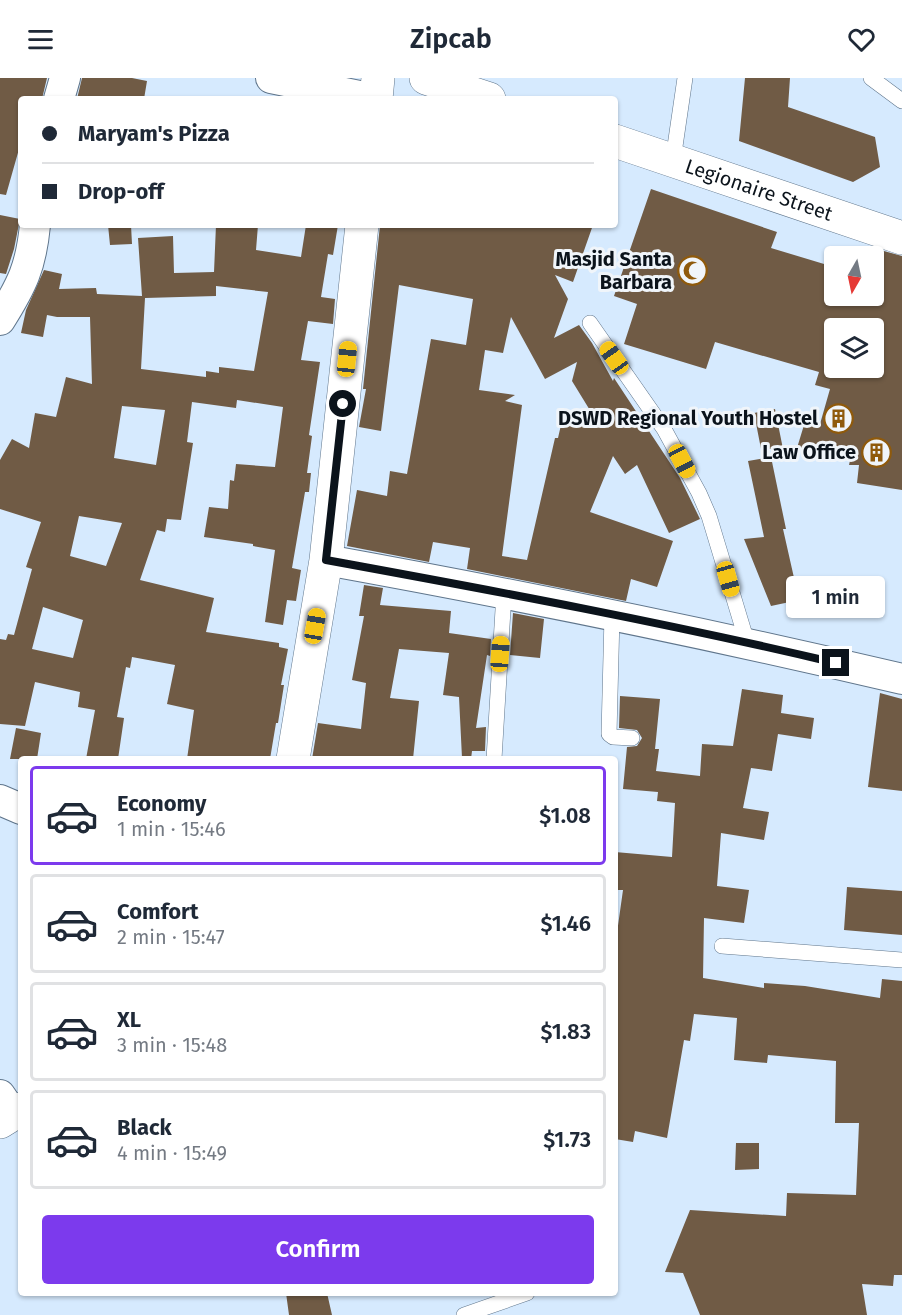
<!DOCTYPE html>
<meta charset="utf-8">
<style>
body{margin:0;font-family:"Fira Sans",sans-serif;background:#f2f2f3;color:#1f2937;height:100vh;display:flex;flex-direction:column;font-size:22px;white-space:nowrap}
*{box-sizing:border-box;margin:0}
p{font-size:20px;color:#747a83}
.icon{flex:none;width:33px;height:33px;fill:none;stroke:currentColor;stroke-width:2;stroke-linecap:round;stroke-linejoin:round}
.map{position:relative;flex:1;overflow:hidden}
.sheet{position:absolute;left:18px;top:678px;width:600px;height:540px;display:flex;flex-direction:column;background:#fff;border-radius:6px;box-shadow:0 2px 4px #0004}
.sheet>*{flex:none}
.top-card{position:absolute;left:18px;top:18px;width:600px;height:132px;border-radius:6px;box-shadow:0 2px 4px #0004;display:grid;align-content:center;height:132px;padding:0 24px;background:#fff}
.needle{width:39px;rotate:189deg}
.fabs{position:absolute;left:824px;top:168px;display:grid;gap:12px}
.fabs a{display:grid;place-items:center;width:60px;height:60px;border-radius:6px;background:#fff;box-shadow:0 2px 4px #0004;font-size:30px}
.end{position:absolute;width:27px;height:27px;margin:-14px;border:8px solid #0b131b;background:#fff;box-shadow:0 0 0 3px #fff}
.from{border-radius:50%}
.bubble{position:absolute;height:42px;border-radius:6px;background:#fff;box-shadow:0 2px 4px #0004;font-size:20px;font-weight:600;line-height:42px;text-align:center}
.car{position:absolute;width:18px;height:36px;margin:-18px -9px;border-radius:8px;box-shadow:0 0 4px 2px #0007;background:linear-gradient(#f5c518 24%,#345 0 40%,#f5c518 0 76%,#345 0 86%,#f5c518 0)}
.top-card b{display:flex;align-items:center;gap:21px;height:57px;font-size:22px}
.top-card b+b{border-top:2px solid #e0e1e3}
.top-card i{width:15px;height:15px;background:#1f2937}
ul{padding:10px 0 0;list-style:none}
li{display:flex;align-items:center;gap:18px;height:99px;margin:0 12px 9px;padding:0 12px;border:3px solid #e0e1e3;border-radius:6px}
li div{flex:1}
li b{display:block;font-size:22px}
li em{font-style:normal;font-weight:600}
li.current{border-color:#7c3aed}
li>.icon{width:54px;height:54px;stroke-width:1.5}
.primary-button{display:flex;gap:12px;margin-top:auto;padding:12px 24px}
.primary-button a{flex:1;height:69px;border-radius:6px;background:#7c3aed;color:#fff;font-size:24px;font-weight:600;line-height:69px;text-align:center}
header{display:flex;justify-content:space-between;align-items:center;height:78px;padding:0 24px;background:#fff;font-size:27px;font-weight:600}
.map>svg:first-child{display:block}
</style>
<header><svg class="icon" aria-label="menu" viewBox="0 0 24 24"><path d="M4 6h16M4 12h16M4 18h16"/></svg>Zipcab<svg class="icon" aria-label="heart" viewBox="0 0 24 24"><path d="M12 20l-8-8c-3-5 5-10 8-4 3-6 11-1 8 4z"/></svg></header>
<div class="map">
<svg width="902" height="1237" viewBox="0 0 902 1237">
<rect width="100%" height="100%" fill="#d6eafe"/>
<path fill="#705b45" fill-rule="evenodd" d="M0 0H47L42 21H21V64L6 117 0 116Z
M82 0H132L147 3 144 21H77Z
M745 0H790L788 29 875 59 880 89 853 104 739 63Z
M651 111 777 154 771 170 834 189V218H873V170L902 178V412L857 405 859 387H849L853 369 797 370 804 347 820 346 830 311 815 307 819 294 715 264 706 291 624 266 637 226 614 218ZM834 250H873V290H834Z
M0 137 20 141 14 171 6 196 0 195Z
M108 147H131L132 166 110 167Z
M216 147H258L256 172 301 179 306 147H338L333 177 328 176 321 219 335 221 333 246 308 243 301 282 320 284 309 357 312 358 307 395H311L309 414H305L292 490 301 492 296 523 287 522 283 547 265 544 275 472 253 468V466L204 459 209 429 228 431 230 402 234 403 236 386 275 389 283 329 237 322 236 330 192 324 187 364 193 365 181 442 167 441 165 454 157 452 140 502 214 520 206 554 279 565V569L288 571 281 607H284L278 645H276L270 681H187L194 632 167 626 175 587 132 579 130 590 126 589 117 639 124 640 118 681H86L95 632 78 629 80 614 35 604 25 648 0 646V561L6 562 8 556 14 557 32 491 26 489 41 444 0 431V382L12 361 29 370 35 335 56 339 66 299 92 306 90 239H57L47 237 43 259 21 255 26 232 44 192 62 196 59 211 96 210 97 216 142 218 138 160 173 158 174 195 214 194ZM216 208 268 214 254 293 219 289V295L206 293V299L141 291 145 220 216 218ZM122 328 165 332 156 387 114 380ZM79 438 122 445 106 488 70 478ZM43 529 83 542 73 580 32 571Z
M380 147H593L573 204 555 197 568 221 554 260 579 247 592 265 613 303 614 300 680 400 700 441 669 455 637 387 625 396 613 378 590 434 673 463 657 509 631 501 626 523 467 491 470 470 433 464 429 484 347 468 357 412 387 418 390 393 407 396 431 261 466 267 473 221 399 207 381 353 359 349 366 311H363ZM511 239 545 301 577 284 572 303 599 347 563 338 558 360H555L527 482 502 478 522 327 505 323 515 317 479 312 485 272 503 275Z
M775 331 783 371H761L754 335Z
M771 379 786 451H783L799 522 771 528 744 461 764 459 748 383Z
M364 507 383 510 380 527 451 533 449 555 491 561 490 578 487 577 476 650 486 649 485 673H472L471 681 462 680 459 619 443 617 449 575 399 571 390 620 419 623 413 681H312L318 645 361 651 366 605 352 602 364 538H359Z
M513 535 544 541 540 580 510 577Z
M742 611 783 617 781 635 814 640 811 661 778 656 772 693 751 690 743 730 769 734 764 762 721 755 717 808 749 812 744 845 704 840 703 900 764 910V905L805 908 880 920 882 901 902 903V1197H894L893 1208 862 1206 867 1237H700L683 1195 665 1194 690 1132 786 1138 787 1115 856 1117 859 1045H835L836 983 768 977 767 985 734 982 737 940 694 936 690 963 684 962 667 1060 635 1053 633 1064 615 1061V869L623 812H615V774L672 779 675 725 657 723 658 714 623 711 627 669 637 668 642 660 637 652 619 650 620 618 660 621 655 671H659L656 693 700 698 702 666 733 668Z
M880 615 902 621V713L868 709Z
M16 650 41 655 37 681H10Z
M847 809 902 813V857L844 852Z
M736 1065H759V1091L735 1092Z
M286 1215H327L332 1237H289Z"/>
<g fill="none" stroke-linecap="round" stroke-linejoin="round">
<defs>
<path id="service" d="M871 0 902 23
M673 82 685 0
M590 245 664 351 699 415 709 438 747 564
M612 538 609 656 613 659 632 660
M494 681 504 515
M722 868 902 882
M464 1237 527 1215"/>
<path id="minor" d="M271 0 374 21
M59 21 65 0
M0 242C22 207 31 189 35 147
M326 482C519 517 711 556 902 601
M0 722 21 731
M0 1017 13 1036"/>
<g id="tertiary">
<path d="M426 0 489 21"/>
<path d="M376 21 378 0"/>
<path id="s1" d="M615 63 902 160"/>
<path d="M293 681 326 482 362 147"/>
<path d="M0 1044 21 1031"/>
</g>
</defs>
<use href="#service" stroke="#60768c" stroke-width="16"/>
<use href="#minor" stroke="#60768c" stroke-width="32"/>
<use href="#tertiary" stroke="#60768c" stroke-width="34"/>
<use href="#service" stroke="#fff" stroke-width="15"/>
<use href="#minor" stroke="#fff" stroke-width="30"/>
<use href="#tertiary" stroke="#fff" stroke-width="33"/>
</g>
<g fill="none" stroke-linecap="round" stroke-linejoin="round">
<path stroke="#0b131b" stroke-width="8" d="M343 326 326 482C496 513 667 545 836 585"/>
</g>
<defs>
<symbol id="mosque-ring" viewBox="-11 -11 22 22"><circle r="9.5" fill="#f0f5fa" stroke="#8f5a0c" stroke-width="1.5"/><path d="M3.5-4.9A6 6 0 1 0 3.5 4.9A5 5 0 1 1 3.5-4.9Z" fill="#8f5a0c"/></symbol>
<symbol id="building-ring" viewBox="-11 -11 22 22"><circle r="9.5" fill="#f0f5fa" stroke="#8f5a0c" stroke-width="1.5"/><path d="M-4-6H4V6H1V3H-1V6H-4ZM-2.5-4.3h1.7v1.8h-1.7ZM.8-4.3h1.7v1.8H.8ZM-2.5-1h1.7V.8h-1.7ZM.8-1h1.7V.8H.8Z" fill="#8f5a0c"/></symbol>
</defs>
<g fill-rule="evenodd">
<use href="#mosque-ring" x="676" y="176" width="33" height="33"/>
<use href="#building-ring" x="822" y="324" width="33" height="33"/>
<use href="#building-ring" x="860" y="358" width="33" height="33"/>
</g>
<g text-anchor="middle" stroke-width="6" stroke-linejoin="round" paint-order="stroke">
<g font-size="20" fill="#0b131b" stroke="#f0f5fa">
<text dy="7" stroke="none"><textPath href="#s1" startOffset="152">Legionaire Street</textPath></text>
</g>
<g font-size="20" font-weight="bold" fill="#0b131b" stroke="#f0f5fa" text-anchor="end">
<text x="672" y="188">Masjid Santa<tspan x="672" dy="23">Barbara</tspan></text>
<text x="818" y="347">DSWD Regional Youth Hostel</text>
<text x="856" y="381">Law Office</text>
</g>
</g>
</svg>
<div class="fabs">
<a><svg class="needle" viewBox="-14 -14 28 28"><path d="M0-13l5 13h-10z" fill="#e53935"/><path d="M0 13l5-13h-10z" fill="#747a83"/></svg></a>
<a><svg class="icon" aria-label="layers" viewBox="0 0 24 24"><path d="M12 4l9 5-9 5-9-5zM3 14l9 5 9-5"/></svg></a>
</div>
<i class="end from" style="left:343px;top:326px"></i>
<i class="end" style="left:836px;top:585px"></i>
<div class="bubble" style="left:786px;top:498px;width:99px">1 min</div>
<i class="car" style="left:614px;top:280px;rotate:325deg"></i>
<i class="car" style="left:347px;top:281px;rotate:6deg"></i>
<i class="car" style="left:682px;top:383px;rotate:152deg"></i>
<i class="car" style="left:728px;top:501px;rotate:164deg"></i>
<i class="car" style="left:315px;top:548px;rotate:10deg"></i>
<i class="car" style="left:500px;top:576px;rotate:4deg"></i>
<div class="top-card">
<b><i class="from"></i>Maryam's Pizza</b>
<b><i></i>Drop-off</b>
</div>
<section class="sheet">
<ul>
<li class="current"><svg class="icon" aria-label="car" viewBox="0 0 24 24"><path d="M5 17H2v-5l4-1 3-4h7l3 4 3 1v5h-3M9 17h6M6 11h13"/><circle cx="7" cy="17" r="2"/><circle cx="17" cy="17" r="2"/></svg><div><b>Economy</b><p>1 min · 15:46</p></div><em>$1.08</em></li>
<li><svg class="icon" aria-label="car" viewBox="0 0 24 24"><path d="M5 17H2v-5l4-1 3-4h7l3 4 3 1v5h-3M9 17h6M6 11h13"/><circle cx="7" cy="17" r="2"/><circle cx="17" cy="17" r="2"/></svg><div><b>Comfort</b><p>2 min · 15:47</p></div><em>$1.46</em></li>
<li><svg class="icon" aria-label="car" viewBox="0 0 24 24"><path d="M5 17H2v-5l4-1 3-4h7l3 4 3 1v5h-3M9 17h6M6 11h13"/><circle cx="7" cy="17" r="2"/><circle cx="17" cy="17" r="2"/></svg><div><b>XL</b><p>3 min · 15:48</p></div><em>$1.83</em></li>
<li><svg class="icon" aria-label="car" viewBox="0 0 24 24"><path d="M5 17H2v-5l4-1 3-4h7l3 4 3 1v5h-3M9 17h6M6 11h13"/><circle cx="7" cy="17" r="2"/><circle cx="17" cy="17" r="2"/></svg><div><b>Black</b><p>4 min · 15:49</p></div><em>$1.73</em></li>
</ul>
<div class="primary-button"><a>Confirm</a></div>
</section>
</div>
